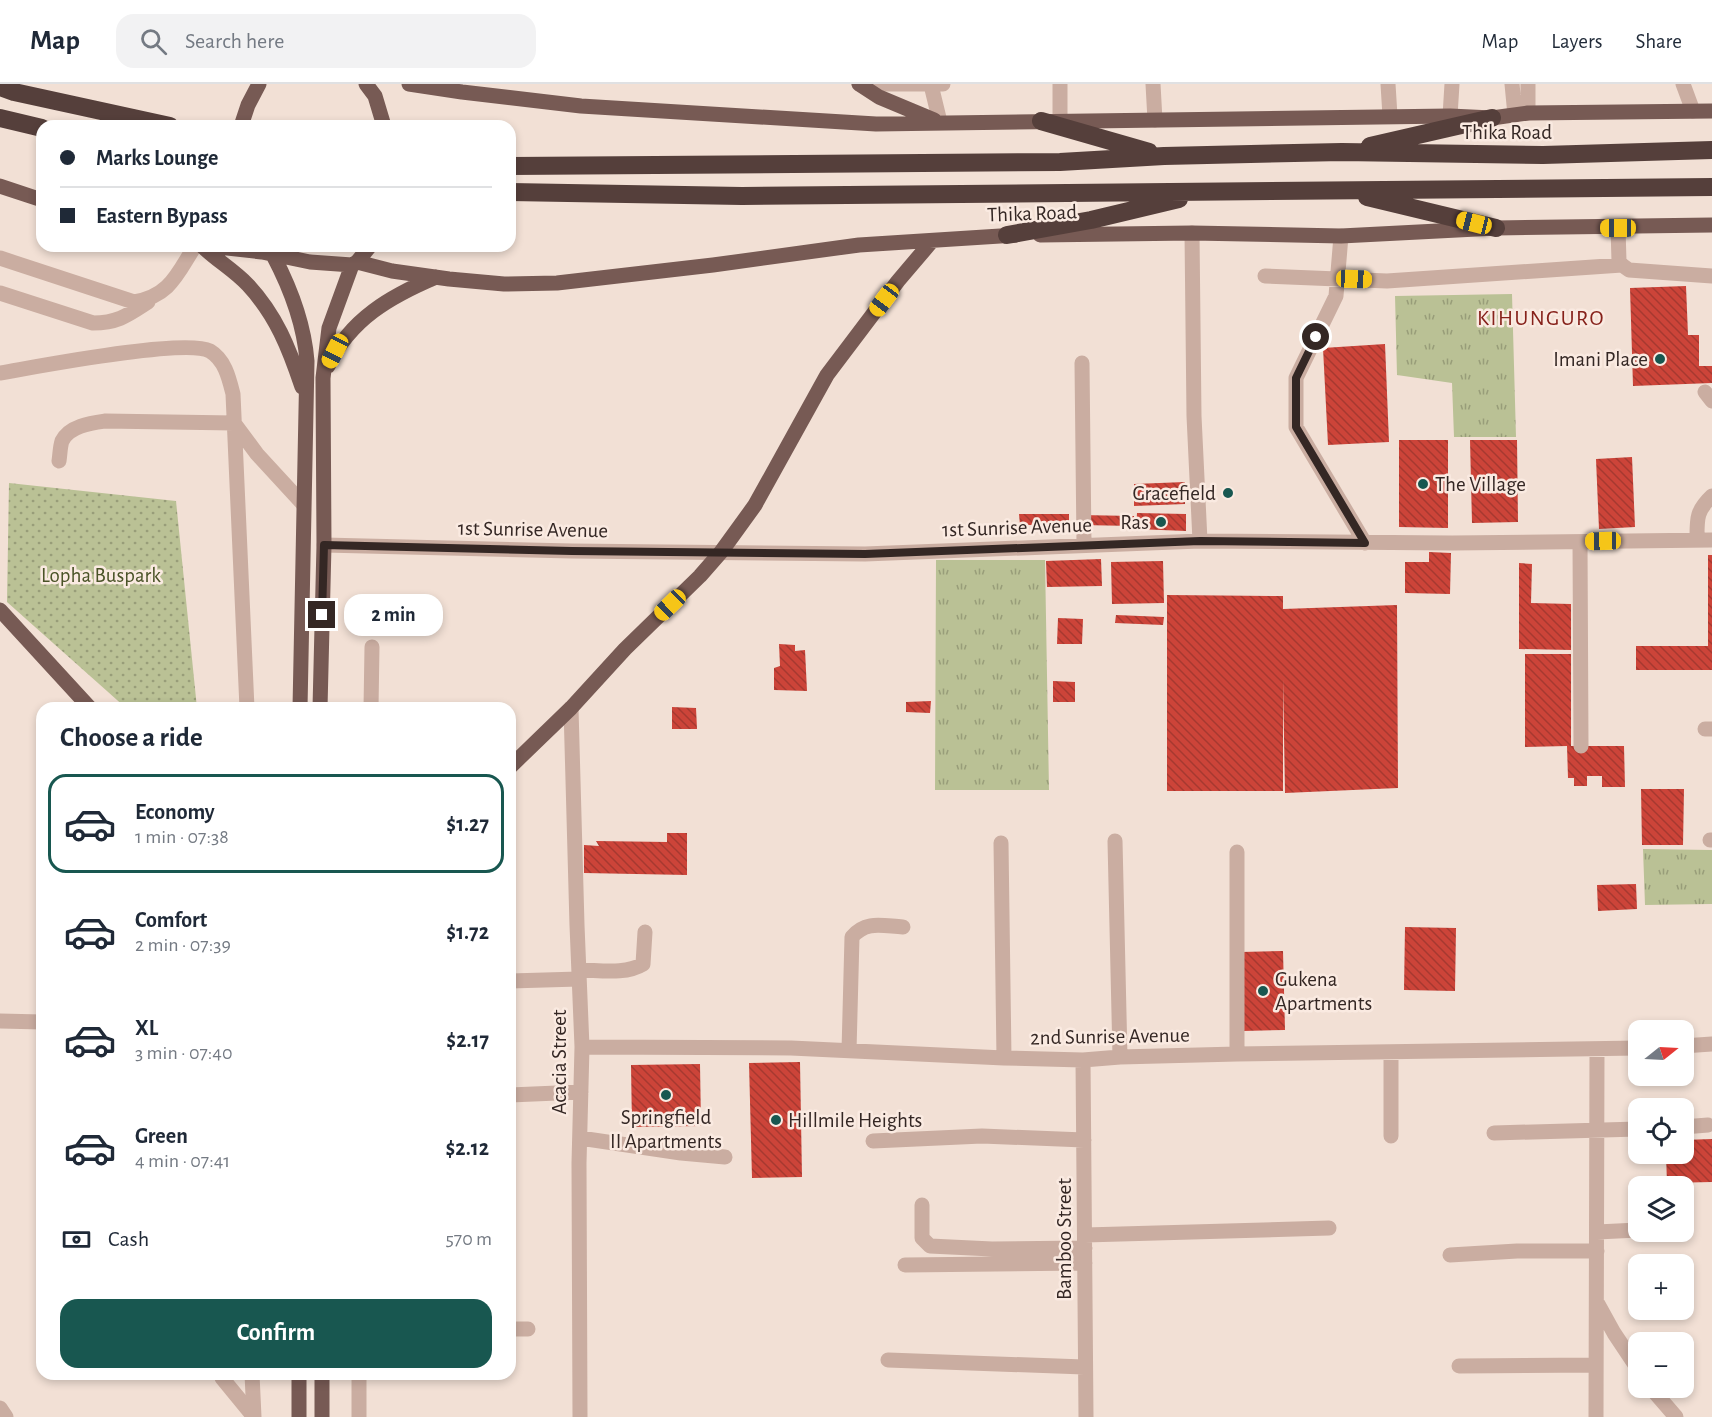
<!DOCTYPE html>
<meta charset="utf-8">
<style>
body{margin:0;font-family:"Alegreya Sans",sans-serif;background:#f2f2f3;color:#1f2937;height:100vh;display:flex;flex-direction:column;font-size:22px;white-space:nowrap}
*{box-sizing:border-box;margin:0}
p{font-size:20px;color:#747a83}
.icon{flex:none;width:33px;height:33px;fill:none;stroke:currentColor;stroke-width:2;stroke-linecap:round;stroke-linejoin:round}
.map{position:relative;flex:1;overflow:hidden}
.details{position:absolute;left:36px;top:618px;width:480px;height:678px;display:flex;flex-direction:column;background:#fff;border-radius:18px;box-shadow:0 3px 9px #0003}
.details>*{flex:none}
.banner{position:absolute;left:36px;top:36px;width:480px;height:132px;border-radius:18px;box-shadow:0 3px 9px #0003;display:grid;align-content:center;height:132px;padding:0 24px;background:#fff}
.needle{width:39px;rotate:72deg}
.controls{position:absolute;left:1628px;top:936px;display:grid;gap:12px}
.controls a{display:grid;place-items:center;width:66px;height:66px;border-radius:12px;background:#fff;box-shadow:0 3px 9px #0003;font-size:30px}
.end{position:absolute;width:27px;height:27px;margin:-14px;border:8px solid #342724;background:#fff;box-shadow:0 0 0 3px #fff}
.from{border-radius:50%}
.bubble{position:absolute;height:42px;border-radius:18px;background:#fff;box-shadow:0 3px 9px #0003;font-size:20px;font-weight:700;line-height:42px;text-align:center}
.car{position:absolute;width:18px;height:36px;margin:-18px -9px;border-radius:8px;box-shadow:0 0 4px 2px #0007;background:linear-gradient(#f5c518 24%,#345 0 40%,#f5c518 0 76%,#345 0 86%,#f5c518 0)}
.banner b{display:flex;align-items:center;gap:21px;height:57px;font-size:22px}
.banner b+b{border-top:2px solid #e0e1e3}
.banner i{width:15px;height:15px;background:#1f2937}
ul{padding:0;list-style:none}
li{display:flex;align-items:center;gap:18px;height:99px;margin:0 12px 9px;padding:0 12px;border:3px solid transparent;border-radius:18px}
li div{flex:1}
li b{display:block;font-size:22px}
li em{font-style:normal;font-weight:700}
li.on{border-color:#185750}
li>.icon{width:54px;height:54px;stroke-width:1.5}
h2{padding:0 24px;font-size:27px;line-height:72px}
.pay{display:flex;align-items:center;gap:15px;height:66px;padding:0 24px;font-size:22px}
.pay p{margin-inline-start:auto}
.cta{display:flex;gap:12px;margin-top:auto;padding:12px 24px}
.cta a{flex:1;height:69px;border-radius:18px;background:#185750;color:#fff;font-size:24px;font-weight:700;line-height:69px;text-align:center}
header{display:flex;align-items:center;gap:36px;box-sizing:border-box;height:84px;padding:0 30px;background:#fff;border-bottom:2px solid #e0e1e3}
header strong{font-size:28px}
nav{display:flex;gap:33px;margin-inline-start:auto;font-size:21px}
.search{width:420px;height:54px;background:#f2f2f3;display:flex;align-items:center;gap:15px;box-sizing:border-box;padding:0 21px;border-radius:18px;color:#747a83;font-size:22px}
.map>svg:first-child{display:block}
</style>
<header>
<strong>Map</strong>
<div class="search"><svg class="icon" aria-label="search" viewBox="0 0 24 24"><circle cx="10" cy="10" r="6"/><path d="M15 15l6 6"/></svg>Search here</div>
<nav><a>Map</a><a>Layers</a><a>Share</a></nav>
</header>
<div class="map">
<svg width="1712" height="1333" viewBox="0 0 1712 1333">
<defs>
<pattern id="grass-tufts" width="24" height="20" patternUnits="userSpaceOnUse" patternTransform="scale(1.5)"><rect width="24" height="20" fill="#bac195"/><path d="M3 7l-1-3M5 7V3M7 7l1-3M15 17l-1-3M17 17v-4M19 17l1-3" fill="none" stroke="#989d79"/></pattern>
<pattern id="park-dots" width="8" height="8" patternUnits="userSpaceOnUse" patternTransform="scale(1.5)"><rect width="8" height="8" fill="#bac195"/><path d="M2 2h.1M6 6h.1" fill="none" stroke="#989d79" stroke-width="1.8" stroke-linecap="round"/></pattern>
<pattern id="building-back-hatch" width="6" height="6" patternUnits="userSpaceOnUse" patternTransform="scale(1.5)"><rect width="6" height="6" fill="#cc4439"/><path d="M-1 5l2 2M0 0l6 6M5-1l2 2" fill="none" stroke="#a63930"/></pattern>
</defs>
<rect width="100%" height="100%" fill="#f2e0d5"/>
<path fill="url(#grass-tufts)" d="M1512 210 1516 353H1454L1452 299 1397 291 1395 212Z
M936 476H1045L1049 706H935Z
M1643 765 1712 766V820L1645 821Z"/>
<path fill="url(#park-dots)" d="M9 399 176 417 197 624H126L7 518Z"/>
<path fill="url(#building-back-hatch)" d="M1686 202 1688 251H1699V282H1712V299L1633 302 1630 204Z
M1385 260 1389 358 1328 361 1323 264Z
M1399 356H1448V444L1399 443Z
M1470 356H1517L1518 438 1472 439Z
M1632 373 1635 443 1599 445 1596 375Z
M1185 398V420L1134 422V400Z
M1137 429 1186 430V447L1136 445Z
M1019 430H1069V441H1020Z
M1080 431 1134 432V442L1080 441Z
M1429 468 1451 469 1450 510 1405 509V478H1429Z
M1708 471H1712V586H1636V562H1708Z
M1101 475 1102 502 1047 503 1046 477Z
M1163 477 1164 519 1112 520 1111 478Z
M1519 479 1532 480 1531 519 1571 520V566L1519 565Z
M1167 511 1283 512V525L1397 521 1398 704 1285 709 1283 595V707H1167Z
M1116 531 1164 533 1163 541 1115 539Z
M1058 534 1083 535 1082 560H1057Z
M779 560 795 561V567L805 566 807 607 774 606V584L780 582Z
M1525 570H1571V662H1624L1625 703H1602V692H1587V702H1574V694H1568L1567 662 1525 663Z
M1053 597 1075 598V618H1053Z
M931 617 930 629 906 628V618Z
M672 623 696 624 697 645H672Z
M1641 705H1684L1683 761H1642Z
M667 749H687V791L584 789V761L599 762 596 757 667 758Z
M1636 800 1637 825 1598 827 1597 801Z
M1405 843 1456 844 1455 907 1404 906Z
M1283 867 1285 946 1243 947 1241 868Z
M800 978 802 1093 752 1094 749 979Z
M700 980 701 1042 632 1043 631 981Z
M1712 1055V1098L1667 1099 1666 1070H1683V1056Z"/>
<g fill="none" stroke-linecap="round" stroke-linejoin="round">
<path stroke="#caada1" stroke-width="15" d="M859 0H943
M1060 0V37
M1153 0 1155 36
M1388 0 1390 32
M1512 0 1515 31
M1528 0V29
M1683 0 1693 27
M931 1 940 38
M1450 32 1452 0
M1618 144 1619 177 1622 181 1629 186 1712 192
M1192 149 1194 332 1200 457
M1341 152 1336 212 1296 294V343L1365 459
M0 174 134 218C170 212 177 190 195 162
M1265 192 1387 197 1622 181
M0 209 93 239C118 239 128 231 148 218
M1082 279 1084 461
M0 289C36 283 184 254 210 267 225 276 229 294 233 310L247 624
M1705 308 1712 317
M59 377C60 371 60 363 62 357 69 342 91 339 105 337L234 339 257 370 303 420
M1697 456C1697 435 1696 427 1712 412
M1580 458 1581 662
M324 461 572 467 865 470 1200 457 1452 459 1712 456
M371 624 372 563
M571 624 577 841 582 963 579 1079 580 1333
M1705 645H1712
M1710 756H1712
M1115 757 1120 973
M1001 759 1004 974
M579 886C599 886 625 891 643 880L645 848
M510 897 579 895
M0 937 42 938
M1683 962 1712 960
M582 963 791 964 1004 974 1083 976 1120 973 1237 970 1638 964
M849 967 852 853C866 836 883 842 903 843
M1237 970V768
M1083 976 1086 1333
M510 1011 581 1008
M1683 1043 1708 1041
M1494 1049 1638 1045
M1391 1052V968
M580 1054 681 1069 725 1073
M873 1057 982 1052 1084 1056
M922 1121V1154L930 1162 992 1165 1085 1164
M1597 1148 1638 1146
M1085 1151 1329 1144
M1450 1171 1517 1167H1597
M905 1181 1085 1179
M1598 1220 1614 1249 1638 1285
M510 1245H528
M888 1276 1084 1283
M1459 1282 1596 1281
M221 1290 222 1294 254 1333
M252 1290 254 1333
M359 1290V1333
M1651 1304 1676 1333
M0 1324 6 1333
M1596 1333 1597 966"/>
<path stroke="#775a54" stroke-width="15" d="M366 0 375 12 384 42
M409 0 462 8 581 22 876 40 1450 32 1492 34 1528 29 1712 27
M859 0 879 13 934 36
M241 42 248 21 259 0
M0 102 42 116
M1040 151 1192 149 1341 152 1496 144 1712 141
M202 162C216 176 234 186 248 201 276 231 289 264 302 303
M209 162 262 168 310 178 352 181 357 178 370 162
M273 171C291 205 304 239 307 277L300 624
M357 178 392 187 449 195 504 200 557 199 713 181 859 161 1016 151
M328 282C350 235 391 212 436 193
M0 526 90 624
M320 624 324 461 323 294 329 244 352 181
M510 683 571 624 625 565 700 492 721 468 755 421 827 291 898 197 932 157
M299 1290V1333
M322 1333V1290"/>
<path stroke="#553f3b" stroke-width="18" d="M0 3 14 8 170 42
M0 34 42 44
M1041 37 1149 68
M1370 62 1492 34
M510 82 1060 78 1164 72 1342 68 1543 71 1712 66
M510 108 742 112 1712 103
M1367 113 1496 144
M1007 151 1091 136 1179 115"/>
</g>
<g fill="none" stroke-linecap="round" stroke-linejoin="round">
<path stroke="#342724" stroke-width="8" d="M322 531 324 461 572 467 865 470 1200 457 1365 459 1296 343V294L1316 253"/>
</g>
<g fill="#185750" stroke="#faeae1" stroke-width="2">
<circle cx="1660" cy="275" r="6"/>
<circle cx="1423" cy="400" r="6"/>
<circle cx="1228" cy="409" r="6"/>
<circle cx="1161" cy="438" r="6"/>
<circle cx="1263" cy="907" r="6"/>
<circle cx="666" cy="1011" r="6"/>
<circle cx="776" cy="1036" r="6"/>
</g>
<g text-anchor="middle" stroke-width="5" stroke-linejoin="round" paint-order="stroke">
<g font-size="21" fill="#342724" stroke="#faeae1">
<text x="1507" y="55">Thika Road</text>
<text transform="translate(1032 129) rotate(-2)" y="7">Thika Road</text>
<text transform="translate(1017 443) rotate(-2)" y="7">1st Sunrise Avenue</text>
<text transform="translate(533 445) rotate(1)" y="7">1st Sunrise Avenue</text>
<text transform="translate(1110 952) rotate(-1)" y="7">2nd Sunrise Avenue</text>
<text transform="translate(559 978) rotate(-90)" y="7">Acacia Street</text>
<text transform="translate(1064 1155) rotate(-90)" y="7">Bamboo Street</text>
</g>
<g font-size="21" fill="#342724" stroke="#faeae1" text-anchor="end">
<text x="1648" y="282">Imani Place</text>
<text x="1435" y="407" text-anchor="start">The Village</text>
<text x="1216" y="416">Gracefield</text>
<text x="1149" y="445">Ras</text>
<text x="1275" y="902" text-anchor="start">Gukena<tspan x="1275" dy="24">Apartments</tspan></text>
<text x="666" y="1040" text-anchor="middle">Springfield<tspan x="666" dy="24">II Apartments</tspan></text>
<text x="788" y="1043" text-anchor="start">Hillmile Heights</text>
</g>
<g font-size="21" fill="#4a5327" stroke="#faeae1">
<text x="101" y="498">Lopha Buspark</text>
</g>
<g font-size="22" letter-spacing="1.5" fill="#86211a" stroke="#faeae1">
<text x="1541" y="241">KIHUNGURO</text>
</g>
</g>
</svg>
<div class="controls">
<a><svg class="needle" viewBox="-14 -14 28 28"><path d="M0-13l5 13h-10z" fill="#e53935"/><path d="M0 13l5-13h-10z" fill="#747a83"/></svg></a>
<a><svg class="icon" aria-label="locate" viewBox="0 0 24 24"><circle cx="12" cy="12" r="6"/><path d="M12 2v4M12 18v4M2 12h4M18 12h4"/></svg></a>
<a><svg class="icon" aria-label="layers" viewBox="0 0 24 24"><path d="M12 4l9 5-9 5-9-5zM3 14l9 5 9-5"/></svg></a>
<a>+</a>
<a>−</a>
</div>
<i class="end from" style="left:1316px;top:253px"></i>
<i class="end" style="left:322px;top:531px"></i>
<div class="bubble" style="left:344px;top:510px;width:99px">2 min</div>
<i class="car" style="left:1474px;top:139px;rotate:284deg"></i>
<i class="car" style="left:1618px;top:144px;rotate:270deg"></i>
<i class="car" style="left:1354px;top:195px;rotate:92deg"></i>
<i class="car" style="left:884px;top:216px;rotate:217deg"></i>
<i class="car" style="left:335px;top:267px;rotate:207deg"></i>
<i class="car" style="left:1603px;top:457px;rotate:269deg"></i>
<i class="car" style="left:670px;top:521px;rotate:226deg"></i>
<div class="banner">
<b><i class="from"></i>Marks Lounge</b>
<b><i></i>Eastern Bypass</b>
</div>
<section class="details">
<h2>Choose a ride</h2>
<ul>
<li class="on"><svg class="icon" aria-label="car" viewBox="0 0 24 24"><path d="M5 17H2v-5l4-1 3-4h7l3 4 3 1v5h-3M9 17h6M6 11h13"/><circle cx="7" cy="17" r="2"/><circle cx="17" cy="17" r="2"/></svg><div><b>Economy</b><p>1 min · 07:38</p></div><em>$1.27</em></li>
<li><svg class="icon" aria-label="car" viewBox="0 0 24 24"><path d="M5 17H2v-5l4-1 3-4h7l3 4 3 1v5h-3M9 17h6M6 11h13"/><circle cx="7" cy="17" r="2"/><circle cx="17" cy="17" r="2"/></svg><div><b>Comfort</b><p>2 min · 07:39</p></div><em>$1.72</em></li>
<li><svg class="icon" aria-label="car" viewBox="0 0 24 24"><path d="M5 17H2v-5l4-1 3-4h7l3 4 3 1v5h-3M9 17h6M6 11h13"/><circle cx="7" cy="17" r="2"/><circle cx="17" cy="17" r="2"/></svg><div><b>XL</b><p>3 min · 07:40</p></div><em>$2.17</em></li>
<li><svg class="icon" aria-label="car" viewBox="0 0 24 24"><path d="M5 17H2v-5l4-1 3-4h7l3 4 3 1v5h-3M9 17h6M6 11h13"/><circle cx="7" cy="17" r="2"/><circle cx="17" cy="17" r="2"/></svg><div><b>Green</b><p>4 min · 07:41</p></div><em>$2.12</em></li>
</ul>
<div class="pay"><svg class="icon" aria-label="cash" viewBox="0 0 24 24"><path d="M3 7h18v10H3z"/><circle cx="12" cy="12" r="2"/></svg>Cash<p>570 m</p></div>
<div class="cta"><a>Confirm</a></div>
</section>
</div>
